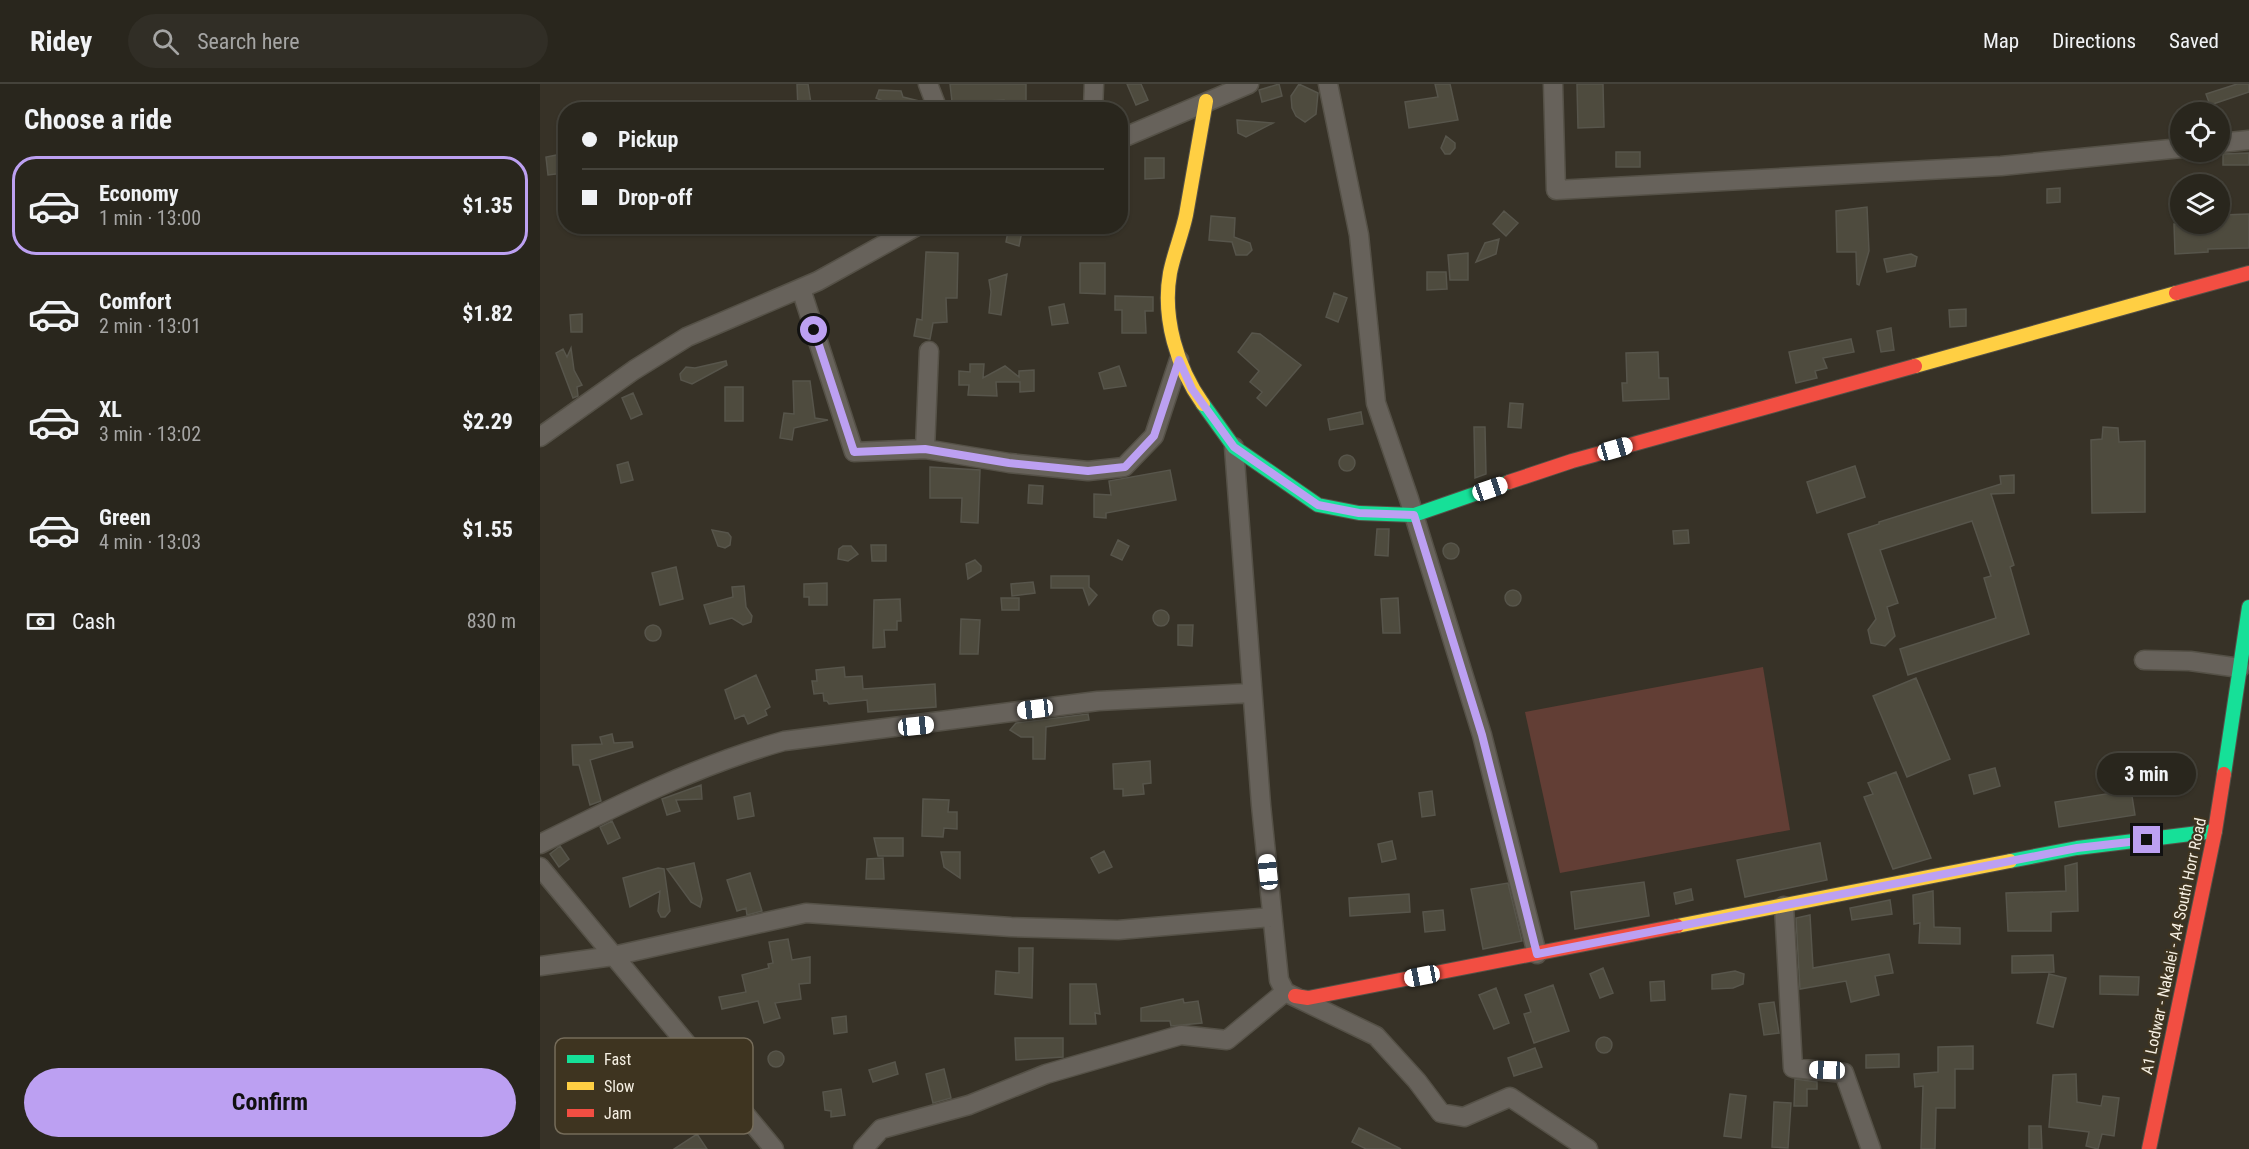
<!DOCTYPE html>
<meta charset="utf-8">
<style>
body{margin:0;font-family:"Roboto Condensed",sans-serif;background:#312e26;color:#f1f3f6;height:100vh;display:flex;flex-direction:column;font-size:22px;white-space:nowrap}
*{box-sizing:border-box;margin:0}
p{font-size:20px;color:#a5a5a4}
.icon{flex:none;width:33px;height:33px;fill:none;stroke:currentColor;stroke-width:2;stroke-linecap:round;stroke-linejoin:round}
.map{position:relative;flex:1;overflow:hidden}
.drawer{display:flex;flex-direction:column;background:#29261d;width:540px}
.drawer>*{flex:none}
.top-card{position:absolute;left:18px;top:18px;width:570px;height:132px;border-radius:24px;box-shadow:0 2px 4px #0004,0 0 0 2px #45433b;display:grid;align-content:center;height:132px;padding:0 24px;background:#29261d}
.buttons{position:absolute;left:1630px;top:18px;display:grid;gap:12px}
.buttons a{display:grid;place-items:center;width:60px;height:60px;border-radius:50%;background:#29261d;box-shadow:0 2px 4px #0004,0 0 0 2px #45433b;font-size:30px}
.end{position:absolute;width:27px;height:27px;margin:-14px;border:8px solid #bca0f2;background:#111;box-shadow:0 0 0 3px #111}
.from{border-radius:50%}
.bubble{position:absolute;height:42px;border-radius:21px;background:#29261d;box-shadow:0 2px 4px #0004,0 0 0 2px #45433b;font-size:20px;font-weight:700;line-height:42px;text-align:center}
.car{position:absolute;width:18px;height:36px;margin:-18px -9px;border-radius:8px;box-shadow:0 0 4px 2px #0007;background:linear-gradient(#fff 24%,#345 0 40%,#fff 0 76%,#345 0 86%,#fff 0)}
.top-card b{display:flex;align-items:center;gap:21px;height:57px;font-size:22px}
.top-card b+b{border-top:2px solid #45433b}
.top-card i{width:15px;height:15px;background:#f1f3f6}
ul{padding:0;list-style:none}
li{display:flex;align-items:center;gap:18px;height:99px;margin:0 12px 9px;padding:0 12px;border:3px solid transparent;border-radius:24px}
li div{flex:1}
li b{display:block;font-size:22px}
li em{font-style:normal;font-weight:700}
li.current{border-color:#bca0f2}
li>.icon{width:54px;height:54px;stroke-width:1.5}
h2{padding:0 24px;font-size:27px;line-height:72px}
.pay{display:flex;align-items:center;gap:15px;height:66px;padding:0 24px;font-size:22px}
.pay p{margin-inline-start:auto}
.action{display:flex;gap:12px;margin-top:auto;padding:12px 24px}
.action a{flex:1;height:69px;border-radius:36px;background:#bca0f2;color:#111;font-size:24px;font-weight:700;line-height:69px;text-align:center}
header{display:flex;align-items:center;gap:36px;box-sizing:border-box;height:84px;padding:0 30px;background:#29261d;border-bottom:2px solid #45433b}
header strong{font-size:28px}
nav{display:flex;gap:33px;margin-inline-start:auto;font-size:21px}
.search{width:420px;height:54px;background:#312e26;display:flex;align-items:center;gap:15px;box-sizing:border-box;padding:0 21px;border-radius:33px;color:#a5a5a4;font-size:22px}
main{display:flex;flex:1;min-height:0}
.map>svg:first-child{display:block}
</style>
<header>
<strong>Ridey</strong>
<div class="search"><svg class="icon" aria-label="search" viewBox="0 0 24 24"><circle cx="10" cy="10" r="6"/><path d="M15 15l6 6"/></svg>Search here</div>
<nav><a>Map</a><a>Directions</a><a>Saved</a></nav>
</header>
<main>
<section class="drawer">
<h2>Choose a ride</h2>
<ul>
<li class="current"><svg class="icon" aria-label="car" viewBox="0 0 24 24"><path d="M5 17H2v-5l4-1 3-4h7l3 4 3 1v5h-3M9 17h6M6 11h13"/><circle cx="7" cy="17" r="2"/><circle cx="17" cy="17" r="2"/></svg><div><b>Economy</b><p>1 min · 13:00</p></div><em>$1.35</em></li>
<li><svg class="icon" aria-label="car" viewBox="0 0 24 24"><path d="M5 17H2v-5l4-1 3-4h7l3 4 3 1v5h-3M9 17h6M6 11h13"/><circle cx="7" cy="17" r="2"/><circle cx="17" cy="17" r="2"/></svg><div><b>Comfort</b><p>2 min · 13:01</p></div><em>$1.82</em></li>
<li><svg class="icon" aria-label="car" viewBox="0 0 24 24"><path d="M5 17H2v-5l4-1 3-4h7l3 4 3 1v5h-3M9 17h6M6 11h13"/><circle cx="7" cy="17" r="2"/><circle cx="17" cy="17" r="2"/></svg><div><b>XL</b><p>3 min · 13:02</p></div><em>$2.29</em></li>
<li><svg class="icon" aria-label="car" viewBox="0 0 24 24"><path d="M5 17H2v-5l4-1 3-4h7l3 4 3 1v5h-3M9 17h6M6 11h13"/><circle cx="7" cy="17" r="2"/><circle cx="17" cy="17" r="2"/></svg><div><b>Green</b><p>4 min · 13:03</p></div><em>$1.55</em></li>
</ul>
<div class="pay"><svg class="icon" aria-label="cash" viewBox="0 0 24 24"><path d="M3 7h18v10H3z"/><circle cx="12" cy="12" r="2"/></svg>Cash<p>830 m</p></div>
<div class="action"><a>Confirm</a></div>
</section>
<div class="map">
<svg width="1709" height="1065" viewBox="0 0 1709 1065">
<rect width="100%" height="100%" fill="#373227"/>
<path fill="#623e35" d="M1223 583 1250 746 1020 789 985 628Z"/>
<path fill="#4e4b3e" stroke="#57554b" stroke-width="1.5" d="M257 0H268L272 26H258Z
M410 0H486V26H465L464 16 429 18 432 26H413Z
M587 0H601L608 16 596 21Z
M739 0 742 12 722 18 719 6Z
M759 0 778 9 776 30 765 38 756 32 752 24 751 12Z
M895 0H910L918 36 869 44 865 18 898 13Z
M1037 0H1063L1064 43 1038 44Z
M1697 0H1709V8L1670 21 1666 10Z
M339 6 361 7 363 13 383 18 386 26H364L336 14Z
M697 36 733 39 706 53 698 49Z
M906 52 915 59V64L910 70H905L901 64Z
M1076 68H1100V83H1076Z
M1709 69V81H1683V70Z
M22 70 24 89 8 91 6 73Z
M605 74H624V94L605 95Z
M1520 104V118L1507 119V105Z
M1327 123 1329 167 1319 201 1317 200 1316 168H1297L1296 127Z
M964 127 978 139 966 152 953 140Z
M1709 130V164L1668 165V168L1635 170 1634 140H1683L1682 131Z
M671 132 695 134 694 153 710 159 712 166 707 171H696L692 158 669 156Z
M469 142H483L479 162 466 158Z
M959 155 956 170 936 178 945 159Z
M386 168 418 169 417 214H406L407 238 393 239 390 255 374 252 377 235 382 236Z
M928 169V196H910L908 171Z
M1371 170 1377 173 1375 182 1347 188 1344 175Z
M540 179H565V210L540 209Z
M887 188H906L907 205 887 206Z
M467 190 461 231 449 229 451 208 449 196Z
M794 209 807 214 798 238 786 233Z
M575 212 613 213V227H605L606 249H582V226H575Z
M524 220 528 239 512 241 509 223Z
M1426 225V242L1410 243 1409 226Z
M42 230V248H31L30 231Z
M1351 244 1354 266 1341 268 1337 247Z
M712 249 720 250 761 281 726 322 717 314 722 308 710 298 719 287 698 268Z
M1311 255 1314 268 1283 274 1287 284 1275 287 1277 294 1256 299 1249 268Z
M31 264 34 286 42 301 37 303 38 312 33 314 16 269 23 265 27 273Z
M1118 268 1119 294H1128L1129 315 1083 317 1082 299H1087L1086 269Z
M186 277 187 281 152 300 141 296 140 290 146 283 155 284Z
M430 280H444L443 294 465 282 479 293V287L494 286V307L480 308V298H456L457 312 428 311 429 301H419V287L430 288Z
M579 282 586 302 564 305 559 289Z
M253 297H270L275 334 288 336 254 344 252 356 240 354 244 329 254 330Z
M185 303H203V337H185Z
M93 309 102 330 91 335 82 314Z
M970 319 983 320 981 344 968 343Z
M821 328 823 340 790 346 788 335Z
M934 343H945L946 390 935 394Z
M1563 343 1578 344 1579 358 1605 357V428L1552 429 1551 356 1562 355Z
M799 379a8 8 0 1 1 16 0a8 8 0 1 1-16 0Z
M88 378 93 396 81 399 77 381Z
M1315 382 1325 413 1277 429 1267 398Z
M390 383 440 386 438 439 421 438 422 414H390Z
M630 386 636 416 566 429V434L554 433V410L571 411 569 397Z
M1474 391V409L1451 410 1474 481 1470 483 1489 550 1368 591 1360 565 1456 534 1444 494 1451 492 1432 437 1340 466 1358 519 1347 523 1355 552 1345 562 1331 559 1328 546 1336 535 1308 450 1339 440V438L1461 400 1460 392Z
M489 401 503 402 502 420 488 419Z
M837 445H849L848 472 835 471Z
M172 446 188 449 191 453 190 461 185 464 178 462Z
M1148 446 1149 459 1134 460 1133 447Z
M578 456 589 462 582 476 571 471Z
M903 467a8 8 0 1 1 16 0a8 8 0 1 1-16 0Z
M331 461H346V477H332Z
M303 462H311L318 470 308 477 298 475 299 465Z
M435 476 441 482V487L428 495 426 480Z
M136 483 143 515 120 521 112 489Z
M511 492H549V503L557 511 549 521 543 504H511Z
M493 498 495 509 472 512 471 500Z
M287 499V521H269V513H264V500Z
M204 502 206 523 212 532 211 538 203 541 192 534 170 540 164 521 193 513 192 503Z
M965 514a8 8 0 1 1 16 0a8 8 0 1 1-16 0Z
M461 514H479V526H462Z
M858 514 860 549H843L841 515Z
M360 515 361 537H357V546H344L345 563 333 564 334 516Z
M613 534a8 8 0 1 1 16 0a8 8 0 1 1-16 0Z
M421 535 440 536 438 570H420Z
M105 549a8 8 0 1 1 16 0a8 8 0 1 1-16 0Z
M638 541H653L652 562 638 561Z
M304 583 305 593 322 592 323 605 395 600 396 623 328 628 327 616 289 620 287 617H284L283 609 274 610 272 597H277L276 586Z
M216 591 230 623 225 626 227 631 208 640 204 631 195 635 185 606Z
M1376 594 1410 675 1367 693 1333 612Z
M548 630 549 636 506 643 505 675H493V653H481L470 646 476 639Z
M72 650 74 659 92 658 93 663 50 676 61 717 50 721 39 681H33L32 661 62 660 60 653Z
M610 677 611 699 603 700 604 710 583 712V705H574L573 680Z
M1455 684 1460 702 1434 710 1429 691Z
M1356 688 1391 774 1353 785 1324 713 1333 710 1328 699Z
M161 701 162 715 136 716 140 727 127 731 122 715Z
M1591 706 1595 731 1519 743 1515 718Z
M892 707 895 731 882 733 879 709Z
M210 709 214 732 198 735 194 713Z
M383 715 409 716 408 728H417V745L404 744 403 753 382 752Z
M72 737 80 754 68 760 60 743Z
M334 754H363V772H338Z
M852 757 856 775 842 778 838 760Z
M1280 759 1287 796 1205 813 1197 776Z
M20 762 29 775 19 783 10 770Z
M564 767 572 783 559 789 551 774Z
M401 768H420V794L404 783Z
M343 774 344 795H326L327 775Z
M154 779 162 815 160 823 151 818 127 785Z
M1537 779 1538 827 1511 828V847H1468L1466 809 1526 807 1525 782Z
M118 784 124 785 130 827 125 833H121L118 827 120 807 90 823 83 794Z
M210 789 222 827 207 831 206 824 197 827 187 796Z
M1104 798 1109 832 1035 845 1031 808Z
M968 799 982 857 943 865 931 805Z
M1151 805 1153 816 1136 820 1134 809Z
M1393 807 1394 843 1420 844V860L1379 859 1380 839 1374 840 1373 811Z
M869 810 870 828 810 832 809 814Z
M1350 816 1352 830 1312 836 1310 824Z
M903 826 905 846 885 848 883 828Z
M1270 831 1273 884 1349 870 1353 889 1335 892 1339 911 1311 918 1306 897 1260 905 1256 834Z
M248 855 252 876 270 873V899L259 900 261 915 235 919 240 934 224 939 218 917 182 925 179 913 206 908 202 891 229 884 228 880 233 879 229 858Z
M479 864H493L492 914 455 910 456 887 479 889Z
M1513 871 1514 888 1472 889V872Z
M1063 884 1073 909 1060 914 1050 890Z
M1195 887 1204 890 1203 900 1193 904 1172 905V891Z
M1509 890 1526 894 1513 943 1497 939Z
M1560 892 1599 893 1598 911 1560 910Z
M1124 897 1125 916 1111 917 1110 898Z
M530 900H556L560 930 555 929 556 940H530Z
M1013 901 1029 947 994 959 984 930 991 928 985 911Z
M956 904 969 939 954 945 939 911Z
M643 915 644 919 658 917 662 939 631 942 630 937H601V924Z
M1234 918 1239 949 1224 951 1219 920Z
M306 932 307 948 294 950 292 934Z
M1056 961a8 8 0 1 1 16 0a8 8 0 1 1-16 0Z
M475 954H523V973L476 976Z
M1433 962V985H1415V1024H1396L1395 1065H1381L1383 1002 1375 1003 1374 990 1398 988V963Z
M995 964 1002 983 974 992 968 974Z
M228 975a8 8 0 1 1 16 0a8 8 0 1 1-16 0Z
M1359 970V983L1326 984V971Z
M355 978 358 990 333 998 329 986Z
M404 985 411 1014 393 1019 386 990Z
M1536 990 1537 1018 1561 1022 1563 1012 1579 1014 1574 1052 1562 1050 1558 1065 1546 1062 1549 1048 1509 1043 1513 991Z
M1255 995 1277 998V1005H1267V1022H1254Z
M301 1005 305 1031 291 1033V1027L285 1026 283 1008Z
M1190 1010 1206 1012 1201 1054 1184 1052Z
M1234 1018 1251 1019 1248 1064 1232 1063Z
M1489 1042H1501L1502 1065H1489Z
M819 1044 861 1065H826L812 1058Z
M157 1050 167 1065H134Z"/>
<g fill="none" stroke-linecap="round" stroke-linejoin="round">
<defs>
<path id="street" d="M388 0 398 26
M788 0 819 151 836 319 869 415 942 651 997 870
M1013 0 1016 106 1461 82 1641 64
M553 26 554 0
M580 55 709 0
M1680 59 1709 56
M261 205 314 368 385 365
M389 267 385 365 469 379 548 387 584 383 614 352 639 276
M0 353 94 286 147 253 278 197 377 142
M694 363 721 721 739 896 745 908 836 952 877 997 901 1029 924 1033 970 1013 1048 1065
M1604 576 1650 577 1700 584
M0 760C80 720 158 681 244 657L558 617 712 609
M0 783 234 1065
M1244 822 1253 984 1304 989 1331 1065
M0 882 73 872 266 829 471 843 578 846 732 833
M323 1065 341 1045 429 1021 506 990 641 951 687 956 745 908"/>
<path id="fast" d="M663 320 694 363 778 421 819 429 874 431 969 398
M1684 690 1709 523
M1470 777 1537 764 1675 747"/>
<path id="slow" d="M1375 282 1636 209
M663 320C637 284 622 233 630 189 634 169 642 150 646 131 653 93 659 55 666 17
M1137 842 1470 777"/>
<path id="jam" d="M1636 209 1709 189
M969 398 1032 377 1375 282
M755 912 768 914 1137 842
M1609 1065 1675 747 1684 690"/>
</defs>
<use href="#street" stroke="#555147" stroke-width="21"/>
<use href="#fast" stroke="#555147" stroke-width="16"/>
<use href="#slow" stroke="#555147" stroke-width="16"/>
<use href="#jam" stroke="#555147" stroke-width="16"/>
<use href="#street" stroke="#67625b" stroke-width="18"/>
<use href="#fast" stroke="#16e098" stroke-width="14"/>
<use href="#slow" stroke="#ffcf43" stroke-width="14"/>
<use href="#jam" stroke="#f24e42" stroke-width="14"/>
</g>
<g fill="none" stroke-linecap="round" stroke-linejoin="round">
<path stroke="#bca0f2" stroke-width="8" d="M274 246 314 368 385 365 469 379 548 387 585 383 614 352 639 276 652 305 694 363 778 421 819 429 874 431 942 651 997 870 1537 764 1607 756"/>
</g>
<g text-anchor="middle" stroke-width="4.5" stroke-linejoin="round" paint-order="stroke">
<g font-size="16" fill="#f6f0e3" stroke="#3e3420">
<text transform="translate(1633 862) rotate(-78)" y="6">A1 Lodwar - Nakalei - A4 South Horr Road</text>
</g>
</g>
<rect x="15" y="954" width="198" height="96" rx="9" fill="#3e3420" stroke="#756c5a" stroke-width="1.5"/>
<rect x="27" y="971" width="27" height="8" fill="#16e098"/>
<rect x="27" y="998" width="27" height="8" fill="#ffcf43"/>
<rect x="27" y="1025" width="27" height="8" fill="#f24e42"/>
<g font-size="16" fill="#f6f0e3">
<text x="64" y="981">Fast</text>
<text x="64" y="1008">Slow</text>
<text x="64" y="1035">Jam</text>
</g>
</svg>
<div class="buttons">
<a><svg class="icon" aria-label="locate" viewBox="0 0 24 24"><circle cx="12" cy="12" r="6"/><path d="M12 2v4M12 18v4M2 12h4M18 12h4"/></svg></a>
<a><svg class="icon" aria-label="layers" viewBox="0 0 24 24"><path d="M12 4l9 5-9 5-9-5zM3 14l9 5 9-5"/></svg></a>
</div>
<i class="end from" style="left:274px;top:246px"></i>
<i class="end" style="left:1607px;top:756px"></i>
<div class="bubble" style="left:1557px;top:669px;width:99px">3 min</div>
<i class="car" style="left:1075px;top:365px;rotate:74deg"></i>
<i class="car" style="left:950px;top:405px;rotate:71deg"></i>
<i class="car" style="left:495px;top:625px;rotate:263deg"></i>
<i class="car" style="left:376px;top:642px;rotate:84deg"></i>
<i class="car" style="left:728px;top:788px;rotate:354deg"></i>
<i class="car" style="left:882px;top:892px;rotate:259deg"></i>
<i class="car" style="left:1287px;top:986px;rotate:272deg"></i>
<div class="top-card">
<b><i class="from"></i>Pickup</b>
<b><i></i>Drop-off</b>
</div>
</div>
</main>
